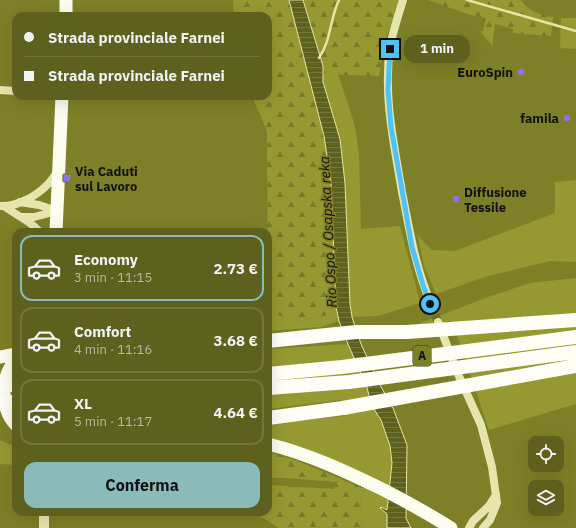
<!DOCTYPE html>
<html lang="it">
<meta charset="utf-8">
<style>
body{margin:0;font-family:"IBM Plex Sans",sans-serif;background:#67692a;color:#f1f3f6;height:100vh;display:flex;flex-direction:column;font-size:15px;white-space:nowrap}
*{box-sizing:border-box;margin:0}
p{font-size:13px;color:#b9bba4}
.icon{flex:none;width:22px;height:22px;fill:none;stroke:currentColor;stroke-width:2;stroke-linecap:round;stroke-linejoin:round}
.map{position:relative;flex:1;overflow:hidden}
.sheet{position:absolute;left:12px;top:228px;width:260px;height:288px;display:flex;flex-direction:column;background:#5e601d;border-radius:12px;box-shadow:0 4px 16px #0002}
.sheet>*{flex:none}
.hud{position:absolute;left:12px;top:12px;width:260px;height:88px;border-radius:12px;box-shadow:0 4px 16px #0002;display:grid;align-content:center;height:88px;padding:0 12px;background:#5e601d}
.fabs{position:absolute;left:528px;top:436px;display:grid;gap:8px}
.fabs a{display:grid;place-items:center;width:36px;height:36px;border-radius:8px;background:#5e601d;box-shadow:0 4px 16px #0002;font-size:20px}
.end{position:absolute;width:18px;height:18px;margin:-9px;border:5px solid #4fc3f7;background:#111;box-shadow:0 0 0 2px #111}
.from{border-radius:50%}
.bubble{position:absolute;height:28px;border-radius:12px;background:#5e601d;box-shadow:0 4px 16px #0002;font-size:13px;font-weight:800;line-height:28px;text-align:center}
.hud b{display:flex;align-items:center;gap:14px;height:38px;font-size:15px}
.hud b+b{border-top:1px solid #73753b}
.hud i{width:10px;height:10px;background:#f1f3f6}
ul{padding:7px 0 0;list-style:none}
li{display:flex;align-items:center;gap:12px;height:66px;margin:0 8px 6px;padding:0 4px;border:2px solid #73753b;border-radius:12px}
li div{flex:1}
li b{display:block;font-size:15px}
li em{font-style:normal;font-weight:800}
li.current{border-color:#8bbbb9}
li>.icon{width:36px;height:36px;stroke-width:1.5}
.button{display:flex;gap:8px;margin-top:auto;padding:8px 12px}
.button a{flex:1;height:46px;border-radius:12px;background:#8bbbb9;color:#111;font-size:16px;font-weight:800;line-height:46px;text-align:center}
.map>svg:first-child{display:block}
</style>
<div class="map">
<svg width="576" height="528" viewBox="0 0 576 528">
<defs>
<pattern id="forest-firs" width="22" height="20" patternUnits="userSpaceOnUse"><rect width="22" height="20" fill="#969832"/><path d="M5 1l3.5 6h-7zM16 11l3.5 6h-7z" fill="#797b29"/></pattern>
<pattern id="water-rules" width="6" height="5" patternUnits="userSpaceOnUse"><rect width="6" height="5" fill="#5e611b"/><path d="M0 2.5h6" fill="none" stroke="#747742"/></pattern>
</defs>
<rect width="100%" height="100%" fill="#7e8027"/>
<path fill="#969832" d="M561 18H576V49L560 48Z
M323 74H338L355 126 359 155 361 229 400 226 412 271 420 303 378 316 352 317 350 304 345 183 340 139 323 82Z
M576 180V262L550 261 488 276 436 294 424 266 417 233 421 239 432 250 455 251 555 213V182Z
M576 278V404L489 430 452 321 415 325 488 297 530 283Z
M268 305 279 315 295 322 337 313 339 321 321 327 268 331Z
M348 344 367 388 372 406 381 420 390 446 392 463 387 502V528H362L360 506 362 488 371 484 374 478 281 442 268 438V423L345 416 341 400 268 409V349Z
M0 440 11 445 16 449V465L0 464Z
M268 456 287 467 285 478H268Z"/>
<path fill="url(#forest-firs)" d="M233 0H289L324 136 331 182 336 306 337 313 295 322 279 315 268 305 267 131 252 96H268V16H234Z
M303 0H399L384 46 379 76 323 74V66Z
M428 0H521C527 11 541 15 553 17L551 36 513 33V29L495 24 492 46 481 32 483 30 486 18 470 15Z
M268 452 295 460 362 488 360 506 362 528H279L253 512H268V485L334 489 337 482 285 478 287 467 268 456Z"/>
<path fill="url(#water-rules)" stroke="#e6e6a3" d="M289 0H303L323 66V82L340 139 345 183 350 304 352 317 361 344 380 385 393 408 407 445 406 518 411 528H387V514L380 508 381 507 387 510 392 463 390 446 381 420 372 406 367 388 348 344 339 321 336 307 331 182 324 136Z"/>
<g fill="none" stroke-linecap="round" stroke-linejoin="round">
<path stroke="#e6e6a3" stroke-width="2.5" d="M467 0 576 31
M319 58C331 41 330 18 339 0"/>
<path stroke="#686a23" stroke-width="8" stroke-dasharray="8 4" stroke-linecap="butt" d="M431 304 438 322"/>
<path stroke="#e5e6ae" stroke-width="8" d="M403 0C398 16 393 31 390 47 383 96 394 144 402 192 410 232 415 266 431 304
M0 90 16 91
M20 202 39 205 57 211 34 217H21
M0 206C16 207 35 197 46 186 51 182 54 176 58 171
M5 207 30 223 40 232
M438 322 458 374 481 425 492 467 497 503 490 520 483 528
M469 528 473 521 489 506 496 495"/>
<path stroke="#e5e6ae" stroke-width="10" d="M44 512V528"/>
<path stroke="#fcfdef" stroke-width="13" d="M66 16V0
M56 232 62 96
M0 357 16 354
M16 360C0 377 0 408 16 425
M268 444C309 454 347 472 384 490 407 502 429 514 451 528"/>
<path stroke="#fefef7" stroke-width="14" d="M268 341 356 332H407
M268 418 343 408"/>
<path stroke="#fefef7" stroke-width="14" d="M407 332 576 320
M268 374 342 367 576 337
M0 385H16
M268 388 349 382 576 352
M0 402H16
M343 408 576 366"/>
</g>
<g fill="none" stroke-linecap="round" stroke-linejoin="round">
<path stroke="#4fc3f7" stroke-width="5" d="M390 49 388 90 391 127 412 247 423 285 430 304"/>
</g>
<g fill="#8a74ee" stroke="#7e8027" stroke-width="1.5">
<circle cx="521" cy="72" r="4"/>
<circle cx="567" cy="118" r="4"/>
<rect x="63" y="174" width="8" height="8" rx="2"/>
<circle cx="456" cy="199" r="4"/>
</g>
<g text-anchor="middle" stroke-width="3" stroke-linejoin="round" paint-order="stroke">
<rect fill="#7e8027" stroke="#323218" stroke-width="1" x="413" y="346" width="18" height="20" rx="3"/>
<g font-size="12" font-weight="bold" fill="#111">
<text x="422" y="360">A</text>
</g>
<g font-size="13" font-weight="bold" fill="#111" stroke="#7e8027" text-anchor="end">
<text x="513" y="77">EuroSpin</text>
<text x="559" y="123">famila</text>
<text x="75" y="176" text-anchor="start">Via Caduti<tspan x="75" dy="15">sul Lavoro</tspan></text>
<text x="464" y="197" text-anchor="start">Diffusione<tspan x="464" dy="15">Tessile</tspan></text>
</g>
<g font-size="14" font-style="italic" fill="#111" stroke="#7e8027">
<text transform="translate(328 232) rotate(-93)" y="5">Rio Ospo / Osapska reka</text>
</g>
</g>
</svg>
<div class="fabs">
<a><svg class="icon" aria-label="locate" viewBox="0 0 24 24"><circle cx="12" cy="12" r="6"/><path d="M12 2v4M12 18v4M2 12h4M18 12h4"/></svg></a>
<a><svg class="icon" aria-label="layers" viewBox="0 0 24 24"><path d="M12 4l9 5-9 5-9-5zM3 14l9 5 9-5"/></svg></a>
</div>
<i class="end from" style="left:430px;top:304px"></i>
<i class="end" style="left:390px;top:49px"></i>
<div class="bubble" style="left:404px;top:35px;width:66px">1 min</div>
<div class="hud">
<b><i class="from"></i>Strada provinciale Farnei</b>
<b><i></i>Strada provinciale Farnei</b>
</div>
<section class="sheet">
<ul>
<li class="current"><svg class="icon" aria-label="car" viewBox="0 0 24 24"><path d="M5 17H2v-5l4-1 3-4h7l3 4 3 1v5h-3M9 17h6M6 11h13"/><circle cx="7" cy="17" r="2"/><circle cx="17" cy="17" r="2"/></svg><div><b>Economy</b><p>3 min · 11:15</p></div><em>2.73 €</em></li>
<li><svg class="icon" aria-label="car" viewBox="0 0 24 24"><path d="M5 17H2v-5l4-1 3-4h7l3 4 3 1v5h-3M9 17h6M6 11h13"/><circle cx="7" cy="17" r="2"/><circle cx="17" cy="17" r="2"/></svg><div><b>Comfort</b><p>4 min · 11:16</p></div><em>3.68 €</em></li>
<li><svg class="icon" aria-label="car" viewBox="0 0 24 24"><path d="M5 17H2v-5l4-1 3-4h7l3 4 3 1v5h-3M9 17h6M6 11h13"/><circle cx="7" cy="17" r="2"/><circle cx="17" cy="17" r="2"/></svg><div><b>XL</b><p>5 min · 11:17</p></div><em>4.64 €</em></li>
</ul>
<div class="button"><a>Conferma</a></div>
</section>
</div>
